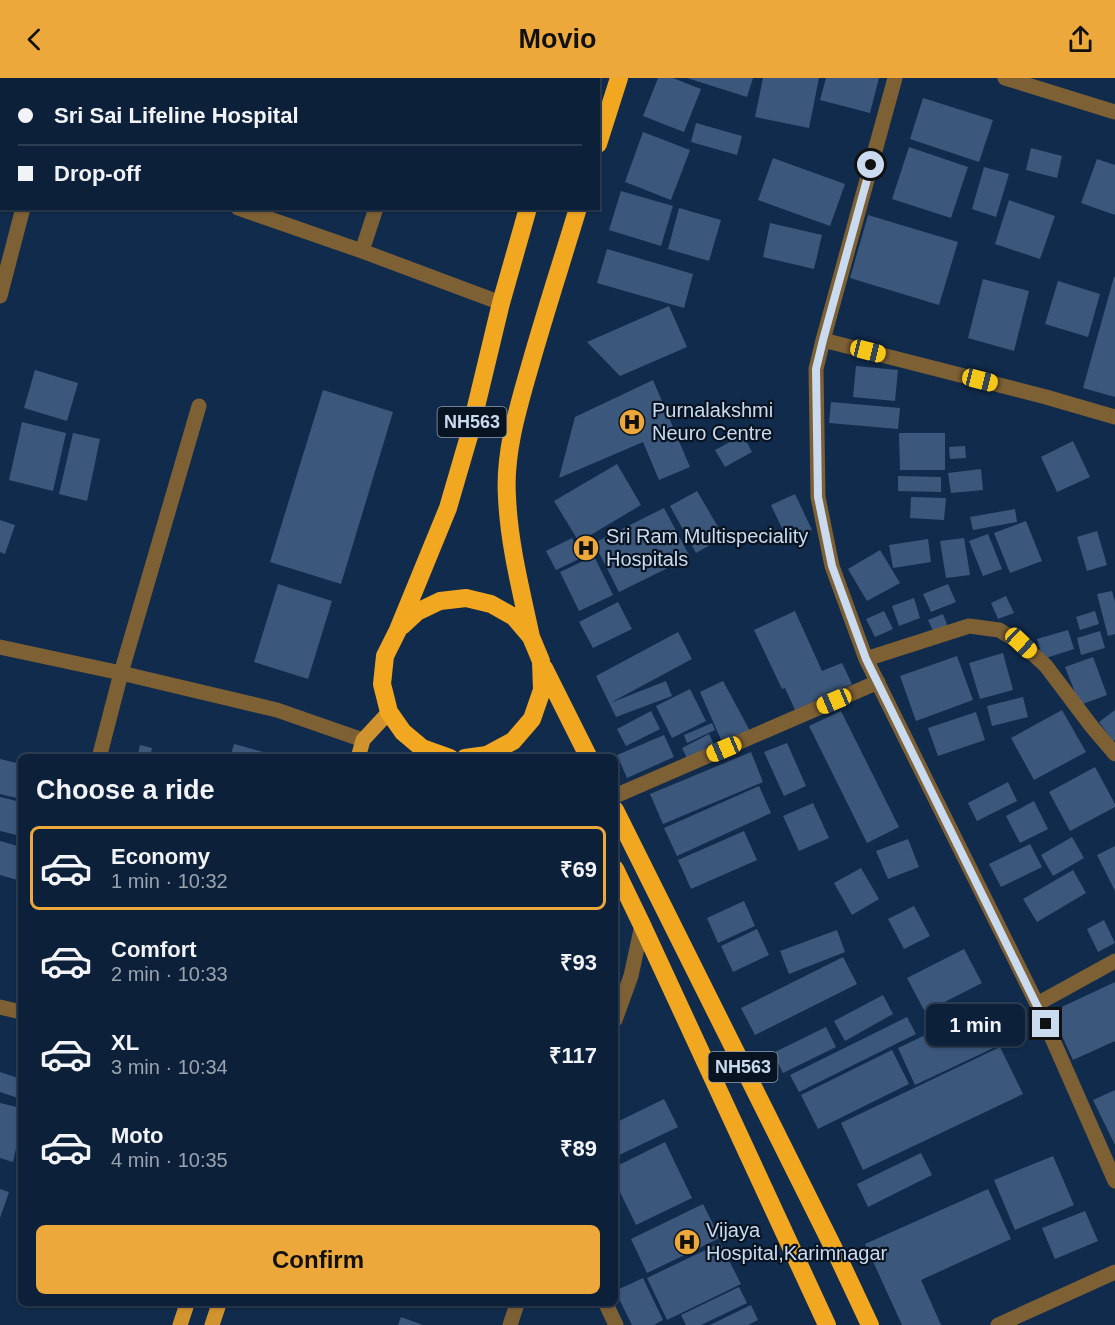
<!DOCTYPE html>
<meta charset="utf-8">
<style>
body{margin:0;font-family:Arial,sans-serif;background:#1b2d44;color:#f1f3f6;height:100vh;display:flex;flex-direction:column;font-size:22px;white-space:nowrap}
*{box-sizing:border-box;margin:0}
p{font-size:20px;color:#9aa3ae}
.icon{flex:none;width:33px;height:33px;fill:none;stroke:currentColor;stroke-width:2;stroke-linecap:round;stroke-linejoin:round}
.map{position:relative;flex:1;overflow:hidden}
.drawer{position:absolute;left:18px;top:676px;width:600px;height:552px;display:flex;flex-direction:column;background:#0d2039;border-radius:9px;box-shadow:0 2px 4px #0004,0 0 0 2px #2d3e53}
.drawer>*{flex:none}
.top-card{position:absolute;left:0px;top:0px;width:600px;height:132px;box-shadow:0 2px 4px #0004,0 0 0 2px #2d3e53;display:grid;align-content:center;height:132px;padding:0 18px;background:#0d2039}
.end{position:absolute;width:27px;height:27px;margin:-14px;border:8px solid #cadaef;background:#111;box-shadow:0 0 0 3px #111}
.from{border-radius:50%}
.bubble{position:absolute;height:42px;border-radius:9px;background:#0d2039;box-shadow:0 2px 4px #0004,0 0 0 2px #2d3e53;font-size:20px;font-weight:800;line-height:42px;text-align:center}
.car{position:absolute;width:18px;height:36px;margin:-18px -9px;border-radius:8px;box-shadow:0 0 4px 2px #0007;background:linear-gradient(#f5c518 24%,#345 0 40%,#f5c518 0 76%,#345 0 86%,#f5c518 0)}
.top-card b{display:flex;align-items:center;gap:21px;height:57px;font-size:22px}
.top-card b+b{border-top:2px solid #2d3e53}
.top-card i{width:15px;height:15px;background:#f1f3f6}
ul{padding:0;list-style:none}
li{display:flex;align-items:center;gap:18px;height:84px;margin:0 12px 9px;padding:0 6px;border:3px solid transparent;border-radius:9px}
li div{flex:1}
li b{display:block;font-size:22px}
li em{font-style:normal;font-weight:800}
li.selected{border-color:#eda83b}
li>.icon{width:54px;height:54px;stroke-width:1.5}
h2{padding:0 18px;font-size:27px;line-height:72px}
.primary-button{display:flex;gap:12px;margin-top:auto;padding:12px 18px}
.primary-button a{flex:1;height:69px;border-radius:9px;background:#eda83b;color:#111;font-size:24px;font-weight:800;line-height:69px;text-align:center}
header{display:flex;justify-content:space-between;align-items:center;height:78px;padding:0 18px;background:#eda83b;color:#111;font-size:27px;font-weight:800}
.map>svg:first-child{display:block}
</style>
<header><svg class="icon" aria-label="back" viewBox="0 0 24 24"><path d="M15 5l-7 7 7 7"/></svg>Movio<svg class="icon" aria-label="share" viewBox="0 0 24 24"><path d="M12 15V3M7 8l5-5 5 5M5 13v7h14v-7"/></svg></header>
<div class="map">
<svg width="1115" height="1247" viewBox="0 0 1115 1247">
<rect width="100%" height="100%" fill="#112b4c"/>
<path fill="#3b577b" d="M658 0H673L701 11 684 54 643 38Z
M687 0H753L747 19Z
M763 0H819L809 50 755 39Z
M826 0H879L870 35 820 22Z
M923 20 993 42 979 84 910 61Z
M696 45 742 58 737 77 691 64Z
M643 54 690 72 671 122 625 104Z
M909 69 968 89 951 140 892 121Z
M1031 70 1062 78 1057 100 1026 92Z
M773 80 845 106 830 148 758 122Z
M1097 81 1115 87V137L1081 125Z
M984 89 1009 96 996 139 972 131Z
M621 113 673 128 661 168 609 152Z
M1009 122 1055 138 1040 181 995 166Z
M679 130 721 142 709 183 668 171Z
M868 137 958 164 939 227 850 200Z
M770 145 822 157 814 191 763 179Z
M607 171 693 196 684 230 597 205Z
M1114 199H1115V319L1083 310Z
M983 201 1029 213 1014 273 968 260Z
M1058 203 1100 216 1088 259 1045 246Z
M669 228 687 269 620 298 587 264Z
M856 288 898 292 895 323 853 319Z
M35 292 78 305 67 343 24 330Z
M653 302 690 389 659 402 643 364 559 400 575 339Z
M323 312 393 334 341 506 270 484Z
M831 324 900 330 898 351 829 345Z
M22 344 66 355 53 413 9 402Z
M73 355 100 361 87 423 59 416Z
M899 355H945V392H900Z
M743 357 752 374 725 389 715 372Z
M1073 363 1090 399 1057 414 1041 379Z
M965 368 966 380 950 381 949 369Z
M617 386 641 427 579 464 554 423Z
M981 391 983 412 951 415 948 395Z
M898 398 941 399V414L898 413Z
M697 413 724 459 696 475 670 428Z
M795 416 812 452 788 463 771 427Z
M911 419 946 420 944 442 910 440Z
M664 430 690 479 619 514 594 465Z
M1015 431 1017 444 973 452 970 439Z
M0 442 15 447 5 476 0 474Z
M1026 443 1042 483 1010 495 994 455Z
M1097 453 1107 487 1087 493 1077 459Z
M988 456 1002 491 983 498 969 463Z
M572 460 581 480 556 492 546 473Z
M964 460 970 497 946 500 940 463Z
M928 461 931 484 893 490 889 467Z
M880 472 900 505 867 523 848 491Z
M594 478 613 517 579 533 560 494Z
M278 506 332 523 308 601 254 584Z
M948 506 956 524 931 534 923 516Z
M1112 513 1115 524V556L1108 558 1097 516Z
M1006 518 1014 535 998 541 991 525Z
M914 520 920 540 899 548 892 528Z
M618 524 632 551 593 570 579 544Z
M795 533 822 593 842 585 852 606 795 632 785 610 782 611 754 552Z
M884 533 893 551 875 559 866 541Z
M1095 533 1099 546 1080 552 1076 539Z
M943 536 949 552 935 557 928 542Z
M1068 552 1074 571 1043 581 1037 561Z
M1100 553 1105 570 1081 577 1077 560Z
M678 554 692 581 610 625 666 603 672 618 616 639 596 598Z
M1003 575 1013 612 980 621 969 585Z
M957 578 973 622 916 643 900 598Z
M1093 579 1107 617 1080 627 1065 589Z
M723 603 750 653 722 664 700 614Z
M690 611 706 643 672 660 656 628Z
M1023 619 1028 639 992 648 987 628Z
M1062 632 1086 674 1034 702 1011 660Z
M1115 632V662L1113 663 1099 644Z
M651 633 660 651 626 668 617 651Z
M841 633 899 749 867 765 809 648Z
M976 634 985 662 938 678 928 650Z
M712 645 715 652 687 665 684 657Z
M709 656 716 671 689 684 682 670Z
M664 657 674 679 627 700 617 677Z
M787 665 806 708 784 718 764 674Z
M234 666 267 675 266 680H230Z
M140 667 152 670 150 680H137Z
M751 674 763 704 663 746 650 716Z
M0 681 21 686V721L0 716Z
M1095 689 1115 726V729L1070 753 1049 714Z
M1008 704 1017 723 977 743 968 725Z
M759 708 771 735 677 778 664 750Z
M0 719 21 724V758L0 753Z
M1034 723 1048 751 1020 765 1006 738Z
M813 725 829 760 799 773 783 738Z
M744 753 757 782 691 811 678 782Z
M1072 759 1084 780 1053 798 1041 777Z
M908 761 919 789 888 801 876 773Z
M0 763 21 769V803L0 797Z
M1030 766 1042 789 1001 809 989 786Z
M1115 768V813L1097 777Z
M861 790 879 821 852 837 834 805Z
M1073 792 1086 815 1037 844 1023 821Z
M744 823 755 848 718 865 707 840Z
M914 828 930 858 904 871 888 841Z
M1104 842 1115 865 1098 874 1087 851Z
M757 851 769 877 733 894 721 868Z
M837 852 845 874 789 896 780 873Z
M964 871 982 905 925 934 907 900Z
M843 879 857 906 755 957 741 930Z
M1115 904V963L1073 982 1051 934Z
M883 917 893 936 845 963 834 943Z
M986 928 1004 965 915 1007 898 970Z
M907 939 916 956 799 1014 790 997Z
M826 949 836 969 783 995 773 975Z
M1000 969 1023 1016 863 1092 841 1045Z
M892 972 909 1006 818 1051 801 1017Z
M0 994 21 1001V1021L0 1014Z
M1115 1012V1067L1093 1022Z
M664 1021 678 1049 615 1079V1045Z
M0 1025 21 1030V1048L13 1084 0 1080Z
M665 1064 692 1120 636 1147 615 1104V1089Z
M921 1075 932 1097 868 1129 857 1106Z
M1053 1078 1074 1127 1015 1152 994 1102Z
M0 1111 9 1114 0 1140Z
M988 1111 1011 1161 921 1202 941 1247H902L865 1166Z
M703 1126 720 1160 647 1195 631 1161Z
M1085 1133 1098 1163 1055 1181 1042 1150Z
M720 1165 741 1206 667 1242 647 1200Z
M643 1200 663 1242 654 1247H632L615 1213Z
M739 1209 747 1225 701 1247H686L681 1237Z
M751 1227 758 1242 748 1247H710Z
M401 1239 423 1247H398Z"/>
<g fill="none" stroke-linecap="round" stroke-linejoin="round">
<path stroke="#7e6035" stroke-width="15" d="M895 0 823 262 816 291 818 419 832 488 866 581 1037 926 1115 1103
M1005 0 1115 34
M57 2V0
M418 2V0
M0 36H2
M238 130 362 173 501 225
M362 173 376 130
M0 218 23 130
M823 262 1046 319 1115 339
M0 569 121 595 277 632 363 662
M866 581 969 548 999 552 1021 565 1046 588 1092 649 1115 676
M99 680 121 595 199 328
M615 718 878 604
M1037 926 1115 883
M0 929 21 934
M615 942 631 898 642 847
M606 1226 616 1247
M510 1247 517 1226
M998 1247 1115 1194"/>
<path stroke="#d1932d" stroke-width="15" d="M358 680 363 662 389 634
M180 1247 187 1226
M212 1247 219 1226"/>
<path stroke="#f2a720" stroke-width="18" d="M564 2 565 0
M598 66 619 0
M402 548 417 534 440 523 466 520 491 526 514 539 531 559 541 583 542 612 532 641 513 663 487 677 465 680
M531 559C521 512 509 466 507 419 504 375 518 330 530 288 545 235 562 183 578 130
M544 590 589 680
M450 680 422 670 403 654 389 634 382 606 385 578 398 552 448 430 469 358 501 225 528 130
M615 732 839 1181 870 1247
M615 791 642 847 827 1247"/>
</g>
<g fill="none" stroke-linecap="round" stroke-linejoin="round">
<path stroke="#cadaef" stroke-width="8" d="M871 87 823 262 816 291 818 419 832 488 866 581 1046 946"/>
</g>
<defs>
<symbol id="hospital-disc" viewBox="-11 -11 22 22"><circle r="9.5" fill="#eda83b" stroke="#091422"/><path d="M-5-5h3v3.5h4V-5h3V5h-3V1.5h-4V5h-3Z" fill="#111"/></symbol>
</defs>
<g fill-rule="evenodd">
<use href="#hospital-disc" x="617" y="329" width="30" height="30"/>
<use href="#hospital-disc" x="571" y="455" width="30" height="30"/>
<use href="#hospital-disc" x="672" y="1149" width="30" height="30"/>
</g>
<g text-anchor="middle" stroke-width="4.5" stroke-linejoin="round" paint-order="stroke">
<g fill="#091422" stroke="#909fb2" stroke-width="1.5">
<rect x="437.5" y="329" width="69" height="30" rx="4.5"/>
<rect x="708.5" y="974" width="69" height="30" rx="4.5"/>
</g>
<g font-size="18" font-weight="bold" fill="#cadaef">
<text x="472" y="350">NH563</text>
<text x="743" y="995">NH563</text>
</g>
<g font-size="20" fill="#cadaef" stroke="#091422" text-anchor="start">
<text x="652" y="339">Purnalakshmi<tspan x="652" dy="23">Neuro Centre</tspan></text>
<text x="606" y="465">Sri Ram Multispeciality<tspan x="606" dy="23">Hospitals</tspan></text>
<text x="706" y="1159">Vijaya<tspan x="706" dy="23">Hospital,Karimnagar</tspan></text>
</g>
</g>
</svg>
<i class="end from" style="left:871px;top:87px"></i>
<i class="end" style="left:1046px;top:946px"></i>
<div class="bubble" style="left:926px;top:926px;width:99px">1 min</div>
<i class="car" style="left:868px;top:273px;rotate:104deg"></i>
<i class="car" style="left:980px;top:302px;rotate:104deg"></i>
<i class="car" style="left:1021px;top:565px;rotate:133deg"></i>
<i class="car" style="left:834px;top:623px;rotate:247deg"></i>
<i class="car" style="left:724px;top:671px;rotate:247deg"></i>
<div class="top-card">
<b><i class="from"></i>Sri Sai Lifeline Hospital</b>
<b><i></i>Drop-off</b>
</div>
<section class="drawer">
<h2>Choose a ride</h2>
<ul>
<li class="selected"><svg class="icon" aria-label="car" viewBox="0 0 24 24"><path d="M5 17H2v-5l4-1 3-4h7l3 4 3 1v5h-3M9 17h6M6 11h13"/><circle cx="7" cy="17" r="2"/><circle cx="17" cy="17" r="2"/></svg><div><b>Economy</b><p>1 min · 10:32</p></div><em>₹69</em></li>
<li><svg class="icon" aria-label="car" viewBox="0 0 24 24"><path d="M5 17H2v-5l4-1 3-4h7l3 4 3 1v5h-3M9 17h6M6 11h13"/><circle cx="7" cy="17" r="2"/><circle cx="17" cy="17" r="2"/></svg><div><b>Comfort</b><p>2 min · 10:33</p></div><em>₹93</em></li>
<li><svg class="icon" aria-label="car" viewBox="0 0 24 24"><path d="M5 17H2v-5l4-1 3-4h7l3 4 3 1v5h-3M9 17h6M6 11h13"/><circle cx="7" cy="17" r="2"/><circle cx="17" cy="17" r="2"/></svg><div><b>XL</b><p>3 min · 10:34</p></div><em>₹117</em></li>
<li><svg class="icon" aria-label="car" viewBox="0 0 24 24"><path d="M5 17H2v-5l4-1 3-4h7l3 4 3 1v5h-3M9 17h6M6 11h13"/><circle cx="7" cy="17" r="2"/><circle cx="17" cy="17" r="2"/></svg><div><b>Moto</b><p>4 min · 10:35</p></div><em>₹89</em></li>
</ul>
<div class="primary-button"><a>Confirm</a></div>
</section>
</div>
